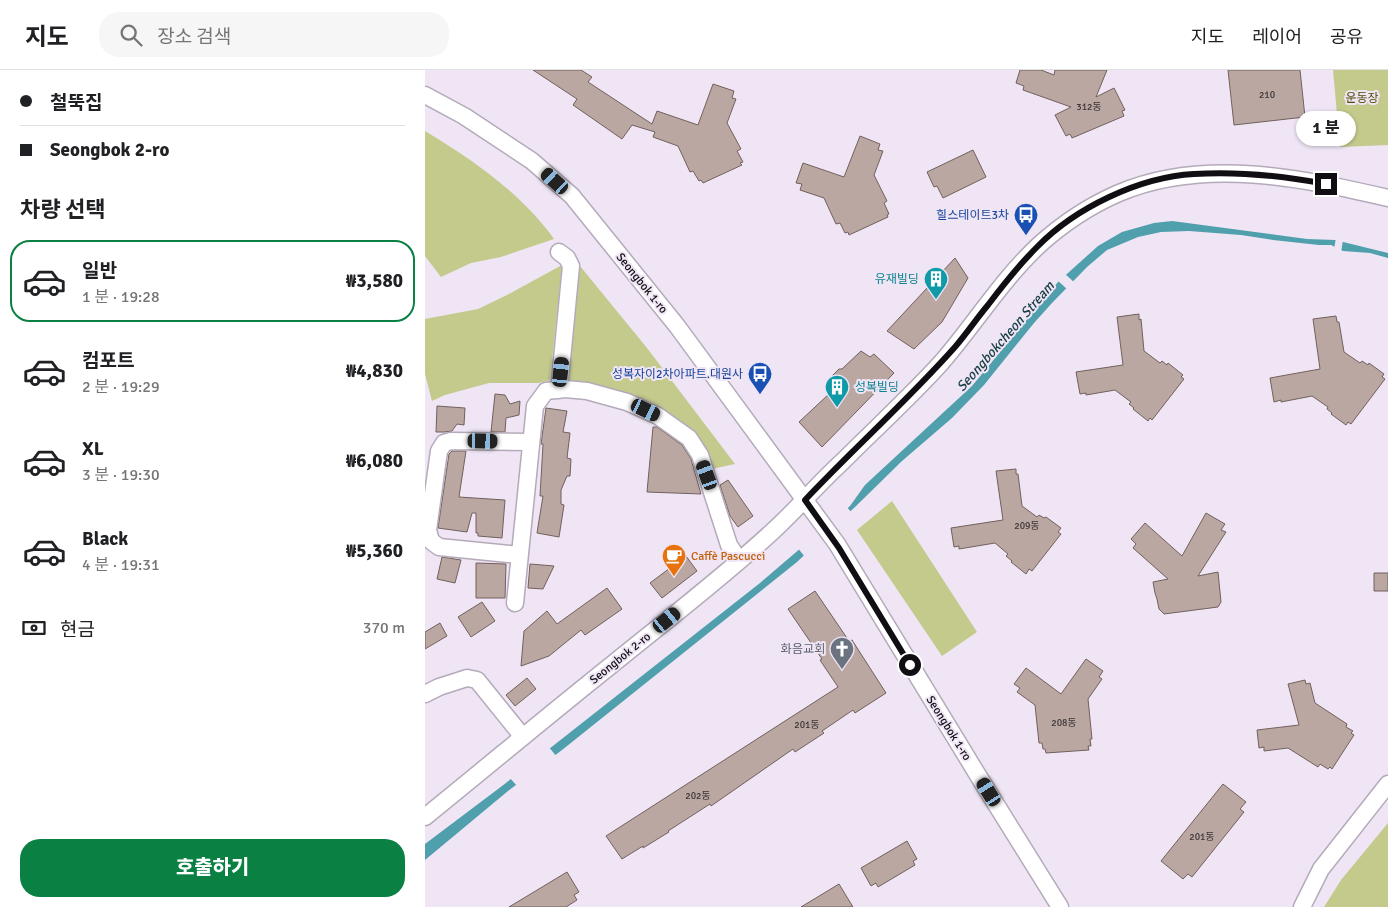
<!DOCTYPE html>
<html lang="ko">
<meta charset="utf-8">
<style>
body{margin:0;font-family:Signika,"Noto Sans KR",sans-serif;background:#f6f6f6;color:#202124;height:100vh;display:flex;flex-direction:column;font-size:19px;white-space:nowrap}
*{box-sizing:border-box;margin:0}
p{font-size:16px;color:#757577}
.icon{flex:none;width:28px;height:28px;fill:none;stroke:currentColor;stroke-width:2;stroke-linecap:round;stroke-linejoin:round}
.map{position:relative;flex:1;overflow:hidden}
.side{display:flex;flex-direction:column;background:#fff;width:425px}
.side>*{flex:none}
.banner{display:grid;align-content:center;height:110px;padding:0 20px;background:#fff}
.end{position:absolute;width:22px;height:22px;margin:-11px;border:6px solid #110e13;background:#fff;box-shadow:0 0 0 2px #fff}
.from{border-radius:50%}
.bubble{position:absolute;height:35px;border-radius:18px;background:#fff;box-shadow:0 1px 4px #0004;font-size:16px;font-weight:800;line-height:35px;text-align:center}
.car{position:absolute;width:15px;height:30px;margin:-15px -8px;border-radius:6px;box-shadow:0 0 4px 1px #0007;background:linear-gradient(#222 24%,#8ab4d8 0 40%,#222 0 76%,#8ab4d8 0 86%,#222 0)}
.banner b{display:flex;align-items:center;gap:18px;height:48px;font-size:19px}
.banner b+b{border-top:1px solid #e0e0e0}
.banner i{width:12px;height:12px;background:#202124}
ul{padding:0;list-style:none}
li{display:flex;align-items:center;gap:15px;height:82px;margin:0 10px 8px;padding:0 10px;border:2px solid transparent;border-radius:20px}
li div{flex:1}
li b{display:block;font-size:19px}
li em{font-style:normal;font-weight:800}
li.active{border-color:#0b8043}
li>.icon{width:45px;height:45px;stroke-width:1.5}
h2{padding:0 20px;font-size:22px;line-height:60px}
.pay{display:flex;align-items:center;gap:12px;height:55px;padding:0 20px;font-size:19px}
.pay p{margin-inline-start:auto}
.cta{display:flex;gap:10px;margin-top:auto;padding:10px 20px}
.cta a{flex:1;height:58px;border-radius:20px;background:#0b8043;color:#fff;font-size:20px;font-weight:800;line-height:58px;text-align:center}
header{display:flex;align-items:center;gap:30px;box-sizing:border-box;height:70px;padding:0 25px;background:#fff;border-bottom:1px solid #e0e0e0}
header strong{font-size:24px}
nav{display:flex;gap:28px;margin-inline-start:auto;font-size:18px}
.search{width:350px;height:45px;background:#f6f6f6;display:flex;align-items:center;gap:12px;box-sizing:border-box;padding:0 18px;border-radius:20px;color:#757577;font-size:19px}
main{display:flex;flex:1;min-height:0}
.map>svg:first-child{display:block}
</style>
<header>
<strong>지도</strong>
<div class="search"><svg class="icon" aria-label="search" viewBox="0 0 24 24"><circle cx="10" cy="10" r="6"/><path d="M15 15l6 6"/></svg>장소 검색</div>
<nav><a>지도</a><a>레이어</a><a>공유</a></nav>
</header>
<main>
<section class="side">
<div class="banner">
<b><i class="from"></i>철뚝집</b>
<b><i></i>Seongbok 2-ro</b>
</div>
<h2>차량 선택</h2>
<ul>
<li class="active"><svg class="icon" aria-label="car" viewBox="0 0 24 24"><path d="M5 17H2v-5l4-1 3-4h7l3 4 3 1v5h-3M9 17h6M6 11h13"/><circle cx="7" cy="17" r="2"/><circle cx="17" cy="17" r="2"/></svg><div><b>일반</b><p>1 분 · 19:28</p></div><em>₩3,580</em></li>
<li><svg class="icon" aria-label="car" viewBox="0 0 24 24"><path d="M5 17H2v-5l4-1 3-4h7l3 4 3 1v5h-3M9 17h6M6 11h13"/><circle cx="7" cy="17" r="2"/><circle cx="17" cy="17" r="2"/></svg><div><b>컴포트</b><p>2 분 · 19:29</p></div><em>₩4,830</em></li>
<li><svg class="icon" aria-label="car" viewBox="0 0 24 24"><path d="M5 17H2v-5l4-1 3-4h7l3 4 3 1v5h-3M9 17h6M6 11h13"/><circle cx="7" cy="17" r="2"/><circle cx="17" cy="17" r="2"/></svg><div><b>XL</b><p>3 분 · 19:30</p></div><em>₩6,080</em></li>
<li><svg class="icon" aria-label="car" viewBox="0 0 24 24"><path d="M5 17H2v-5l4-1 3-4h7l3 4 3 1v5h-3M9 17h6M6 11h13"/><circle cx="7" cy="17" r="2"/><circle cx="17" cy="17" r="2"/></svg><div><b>Black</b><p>4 분 · 19:31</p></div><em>₩5,360</em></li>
</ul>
<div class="pay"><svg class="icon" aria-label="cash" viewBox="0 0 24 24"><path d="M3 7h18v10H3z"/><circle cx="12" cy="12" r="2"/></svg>현금<p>370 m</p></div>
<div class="cta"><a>호출하기</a></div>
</section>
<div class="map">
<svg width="963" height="837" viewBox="0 0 963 837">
<rect width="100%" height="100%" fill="#efe5f5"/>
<path fill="#c4c98c" d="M908 0H963V75L915 77Z
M0 61C48 90 96 123 129 169L76 187 46 193 16 207 0 186Z
M137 195 125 310 114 313H64L20 325 7 331 0 304V249L53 239 82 225Z
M155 196 222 278 310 394 287 399 238 342 195 321 172 319 143 310Z
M467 431 552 562 517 586 432 460Z
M963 753V837H899L916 810Z"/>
<path fill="#4f9fad" d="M747 151 882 169 910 170 963 183V188L945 183 918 181 906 175H894L848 170 816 165 764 161 736 162 713 167 682 180 662 197 627 233 609 253 559 315 527 348 477 391 430 437 372 492 137 680 83 721 0 790V774L77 716 335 513 425 436 440 415 547 316 633 212 673 176 697 162 729 153Z"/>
<path fill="#efe5f5" d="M911 168 918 170 916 183 909 179Z
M639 203 650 213 643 220 632 210Z
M421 436 427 443 380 487 372 477Z
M123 676 132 687 93 717 84 707Z"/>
<path fill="#baa7a2" stroke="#72605d" d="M108 0H156L167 7 163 12 227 54 232 41 273 55 288 14 309 21 307 28 311 29 302 53 316 79 312 81 318 92 315 93 317 95 278 113 276 110 274 111 268 101 265 102 253 76 228 67 230 62 207 55 197 69 148 35 152 29Z
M595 0H616L629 5 630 0H682L671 27 689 18 700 40 697 41 699 46 647 68 645 64 641 66 630 45 646 37 598 20 599 16 591 13Z
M803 0H875L880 47 809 55Z
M435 66 455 74 453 80 458 81 449 105 462 131 459 133 464 144 462 145 463 147 424 165 423 162 420 163 415 153 411 154 399 128 375 120 377 114 371 113 378 93 419 107Z
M548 80 561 107 518 128 512 116 509 117 502 102Z
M530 188 543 208 517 252 489 279 462 261Z
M714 244V250L716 249 719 281 735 293 737 291 742 295 743 293 758 305 756 307 759 309 727 350 725 348 723 351 708 339 709 338 704 334 706 332 690 320 661 325V323L655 324 651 302 698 295 692 247Z
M911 246 912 252H914L919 282 935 293 937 291 943 295 944 293 959 304 957 307 960 309 926 354 923 352 921 355 906 344 907 343 902 339 903 337 887 326 856 332V330L849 332 845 308 895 299 888 249Z
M436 281 445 287 449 284 469 303 397 377 374 352 405 323 401 317 409 309 407 306 414 299H417Z
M70 324 80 325 85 334 95 331 94 345 81 348 80 362H66Z
M12 336 40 338 39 355 32 354 27 361 19 362H11Z
M121 338 142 341 138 362 145 363 142 388 146 389 145 406H142L136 420V434L139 435 134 467 112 463 118 426H115L118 374H116Z
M228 357H232L257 375 266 389 276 424 222 422Z
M27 381H41L34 427 80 430 77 468 53 466V463H51V443H47L42 462 13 458 24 384Z
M591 399V404H593L597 436 612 447 614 445 619 448 621 447 636 458 633 462 636 464 607 501 604 499 601 504 586 492 587 491 581 486 583 484 570 473 534 479V476L529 477 526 458 578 450 571 401Z
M303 410 328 446 313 457 305 446 295 415Z
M781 443 800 454 796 460 801 462 773 506 793 502 796 532 793 537 739 544 734 539 732 529 730 523 728 512 743 509 708 478 711 474 706 469 720 453 757 486Z
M261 486 272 501 237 528 225 513Z
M17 487 36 490 30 513 12 509Z
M51 493 81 494 80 528H51Z
M105 494 129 496 118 519 103 518Z
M949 503H963V521H949Z
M182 518 197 539 160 565 156 560 124 586 96 596 99 561 122 541 132 554Z
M390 521 424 571 427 570 461 623 430 643 428 640 397 661 399 663 370 682 368 679 286 736 285 734 243 761 244 762 218 778V776L197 789 181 766 413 617 395 590 397 589 363 539Z
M57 532 70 551 46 567 33 547Z
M15 553 22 566 0 579V562Z
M661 589 678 601 674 607 677 609 663 629 667 669H665L666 676H663L664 680 621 683 620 679H618L617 673H614L610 635 592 622 595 618 589 614 601 598 636 624Z
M102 608 111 619 90 636 81 625Z
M880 610 881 614 885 613 890 633 922 654 921 657 928 661 926 663 929 665 907 699 905 697 903 699 895 694 893 697 863 678 839 681V677L834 678 832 660 874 655 863 614Z
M798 714 821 732 815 739 819 742 767 807 763 804 758 809 736 791Z
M482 771 492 789 488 791 490 795 453 817 451 813 446 816 436 798Z
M142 802 154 822 149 825 152 830 141 837H84Z
M414 814 428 837H376Z"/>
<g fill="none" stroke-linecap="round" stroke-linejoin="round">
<defs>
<path id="minor" d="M0 25 39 46 107 91 147 126 252 256 412 474 554 707 635 837
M134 320 146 196 142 188 134 182
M94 485 14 477 6 471 3 460 14 381 19 373 26 371 106 372
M90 533 110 336 121 321 140 319 162 321 202 332 233 346 264 368 275 385 304 475 314 490
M0 624 14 617 42 608 52 610 98 667
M0 747C63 696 125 644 189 593 242 550 297 508 348 461 372 439 393 414 417 392 450 359 484 328 516 293 549 255 576 211 613 176 637 154 664 136 694 123 779 87 876 108 963 128
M877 837 896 799 963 714"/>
</defs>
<use href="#minor" stroke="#b4aab9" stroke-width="19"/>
<use href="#minor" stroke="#fff" stroke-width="16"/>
</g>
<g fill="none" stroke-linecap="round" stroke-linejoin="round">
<path stroke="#110e13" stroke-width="6" d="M485 595 414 478 380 430C429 378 483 330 530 277 542 263 552 248 563 235 578 215 594 195 612 177 650 138 714 107 769 104 813 101 858 106 901 114"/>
</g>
<defs>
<symbol id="bus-pin" viewBox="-11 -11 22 30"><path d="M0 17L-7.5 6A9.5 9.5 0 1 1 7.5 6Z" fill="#1a4fb4" stroke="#efe5f5"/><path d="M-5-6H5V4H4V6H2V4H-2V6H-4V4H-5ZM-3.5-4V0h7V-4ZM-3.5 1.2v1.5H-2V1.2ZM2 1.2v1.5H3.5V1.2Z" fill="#fff"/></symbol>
<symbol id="building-pin" viewBox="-11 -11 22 30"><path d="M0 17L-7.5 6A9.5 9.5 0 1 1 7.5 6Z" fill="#0f9aa8" stroke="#efe5f5"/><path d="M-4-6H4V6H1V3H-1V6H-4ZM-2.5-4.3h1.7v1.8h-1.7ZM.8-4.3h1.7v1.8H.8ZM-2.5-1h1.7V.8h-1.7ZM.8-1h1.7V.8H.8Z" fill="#fff"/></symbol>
<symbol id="cafe-pin" viewBox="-11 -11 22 30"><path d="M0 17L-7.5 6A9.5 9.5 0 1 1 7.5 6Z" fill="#e8710a" stroke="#efe5f5"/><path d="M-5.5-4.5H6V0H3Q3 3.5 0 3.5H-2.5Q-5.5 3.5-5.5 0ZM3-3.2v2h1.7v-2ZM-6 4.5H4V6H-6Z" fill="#fff"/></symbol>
<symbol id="church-pin" viewBox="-11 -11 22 30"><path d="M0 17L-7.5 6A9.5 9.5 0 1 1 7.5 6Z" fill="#6b7280" stroke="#efe5f5"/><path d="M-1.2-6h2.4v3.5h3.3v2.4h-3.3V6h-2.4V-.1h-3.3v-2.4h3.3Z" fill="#fff"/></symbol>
</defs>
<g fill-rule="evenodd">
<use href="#bus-pin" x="587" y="131" width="28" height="38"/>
<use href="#building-pin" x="497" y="195" width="28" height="38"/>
<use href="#bus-pin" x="321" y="290" width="28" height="38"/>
<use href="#building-pin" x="398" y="303" width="28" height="38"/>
<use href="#cafe-pin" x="235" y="472" width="28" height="38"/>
<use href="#church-pin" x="403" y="565" width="28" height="38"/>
</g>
<g text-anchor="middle" stroke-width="4" stroke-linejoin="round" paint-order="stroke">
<g font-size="10" fill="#3b3437">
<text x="842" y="28">210</text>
<text x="664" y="40">312동</text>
<text x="602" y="459">209동</text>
<text x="639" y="656">208동</text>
<text x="382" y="658">201동</text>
<text x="273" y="729">202동</text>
<text x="777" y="770">201동</text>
</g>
<g font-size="12" fill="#4c4f04" stroke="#efe5f5">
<text x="937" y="32">운동장</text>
</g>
<g font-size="12" fill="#164399" stroke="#efe5f5" text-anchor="end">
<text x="584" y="149">힐스테이트3차</text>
<text x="318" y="308">성복자이2차아파트.대원사</text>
</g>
<g font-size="12" fill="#0d838f" stroke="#efe5f5" text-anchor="end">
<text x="494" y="213">유재빌딩</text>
<text x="430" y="321" text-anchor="start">성복빌딩</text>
</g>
<g font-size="12" fill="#110e13" stroke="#efe5f5">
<text transform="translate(217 213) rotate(51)" y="4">Seongbok 1-ro</text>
<text transform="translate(195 588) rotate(-39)" y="4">Seongbok 2-ro</text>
<text transform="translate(524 658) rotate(58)" y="4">Seongbok 1-ro</text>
</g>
<g font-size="12" fill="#c56008" stroke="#efe5f5" text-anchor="start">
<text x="266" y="490">Caffè Pascucci</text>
</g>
<g font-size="12" fill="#5b616d" stroke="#efe5f5" text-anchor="end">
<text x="400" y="583">화음교회</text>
</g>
<g font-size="14" font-style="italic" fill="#1a4046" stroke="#efe5f5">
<text transform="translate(580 266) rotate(-49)" y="5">Seongbokcheon Stream</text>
</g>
</g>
</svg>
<i class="end from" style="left:485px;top:595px"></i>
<i class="end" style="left:901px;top:114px"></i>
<div class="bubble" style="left:871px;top:41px;width:60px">1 분</div>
<i class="car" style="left:130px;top:111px;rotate:312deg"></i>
<i class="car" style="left:136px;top:302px;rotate:6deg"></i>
<i class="car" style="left:221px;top:340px;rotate:116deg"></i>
<i class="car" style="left:58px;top:371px;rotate:91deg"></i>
<i class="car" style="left:282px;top:405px;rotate:340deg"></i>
<i class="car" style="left:242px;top:550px;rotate:51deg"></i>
<i class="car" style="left:564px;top:722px;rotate:328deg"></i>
</div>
</main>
